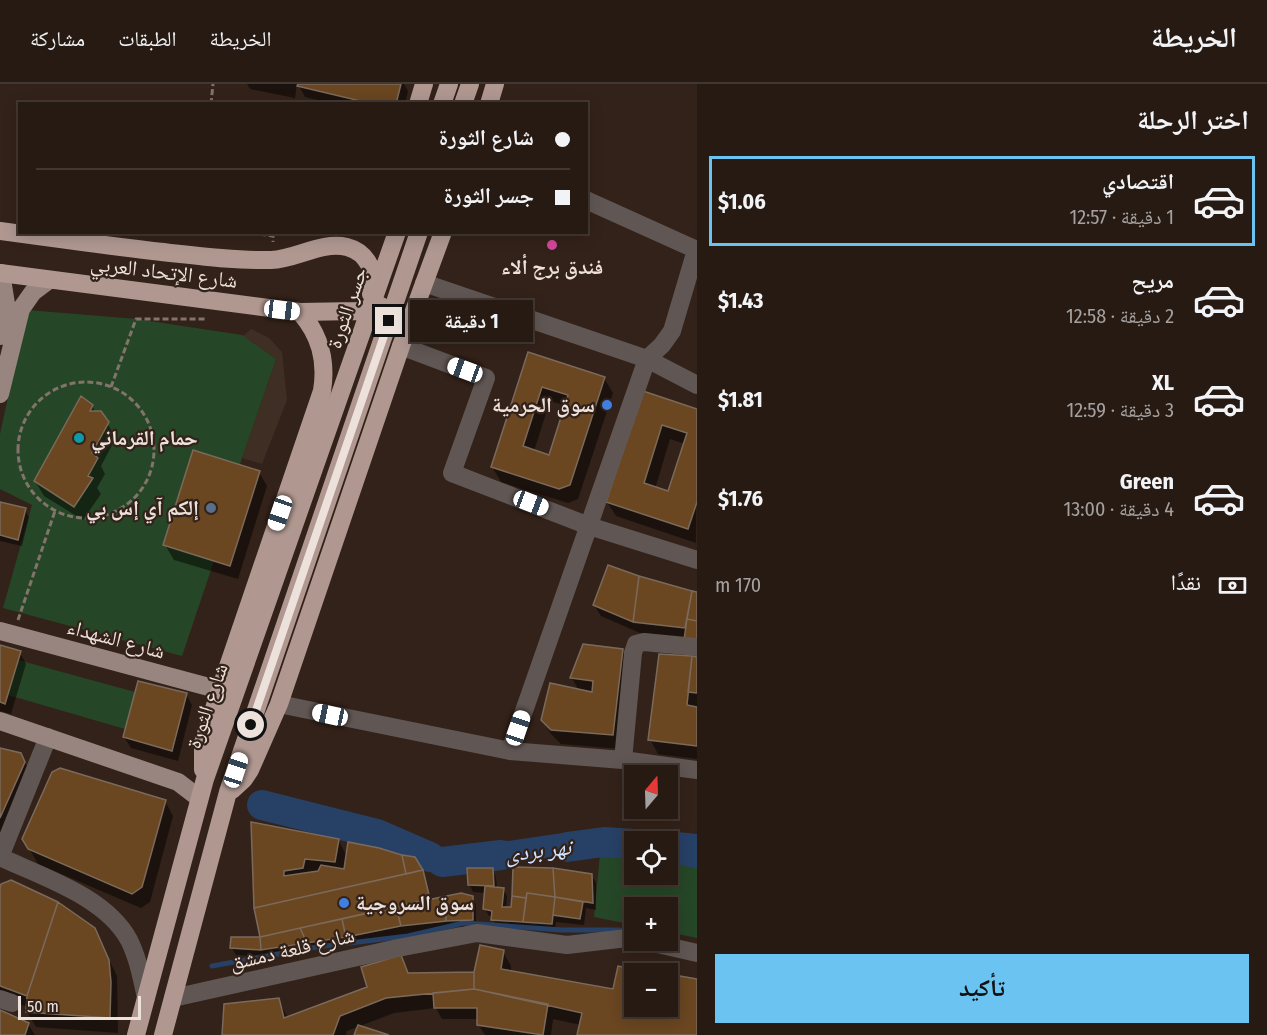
<!DOCTYPE html>
<html lang="ar">
<meta charset="utf-8">
<style>
body{margin:0;font-family:"Fira Sans Condensed","Noto Naskh Arabic",sans-serif;background:#2e231c;color:#f1f3f6;direction:rtl;height:100vh;display:flex;flex-direction:column;font-size:22px;white-space:nowrap}
*{box-sizing:border-box;margin:0}
p{font-size:20px;color:#a4a1a0}
.icon{flex:none;width:33px;height:33px;fill:none;stroke:currentColor;stroke-width:2;stroke-linecap:round;stroke-linejoin:round}
.map{position:relative;flex:1;overflow:hidden;direction:ltr}
.drawer{display:flex;flex-direction:column;background:#261a13;width:570px}
.drawer>*{flex:none}
.top-card{position:absolute;left:18px;top:18px;width:570px;height:132px;border-radius:0px;box-shadow:0 3px 15px #0003,0 0 0 2px #423833;direction:rtl;display:grid;align-content:center;height:132px;padding:0 18px;background:#261a13}
.needle{width:39px;rotate:19deg}
.buttons{position:absolute;left:624px;top:681px;display:grid;gap:12px}
.buttons a{display:grid;place-items:center;width:54px;height:54px;border-radius:0px;background:#261a13;box-shadow:0 3px 15px #0003,0 0 0 2px #423833;font-size:30px}
.scale{position:absolute;left:18px;bottom:15px;width:123px;box-sizing:border-box;padding-left:6px;border:3px solid #ede1db;border-top:0;font-size:16px;line-height:21px;white-space:nowrap;color:#ede1db;-webkit-text-stroke:4px #332219;paint-order:stroke}
.end{position:absolute;width:27px;height:27px;margin:-14px;border:8px solid #ede1db;background:#111;box-shadow:0 0 0 3px #111}
.from{border-radius:50%}
.bubble{position:absolute;height:42px;border-radius:0px;background:#261a13;box-shadow:0 3px 15px #0003,0 0 0 2px #423833;font-size:20px;font-weight:700;line-height:42px;text-align:center;direction:rtl}
.car{position:absolute;width:18px;height:36px;margin:-18px -9px;border-radius:8px;box-shadow:0 0 4px 2px #0007;background:linear-gradient(#fff 24%,#345 0 40%,#fff 0 76%,#345 0 86%,#fff 0)}
.top-card b{display:flex;align-items:center;gap:21px;height:57px;font-size:22px}
.top-card b+b{border-top:2px solid #423833}
.top-card i{width:15px;height:15px;background:#f1f3f6}
ul{padding:0;list-style:none}
li{display:flex;align-items:center;gap:18px;height:90px;margin:0 12px 9px;padding:0 6px;border:3px solid transparent;border-radius:0px}
li div{flex:1}
li b{display:block;font-size:22px}
li em{font-style:normal;font-weight:700}
li.on{border-color:#6ac3f1}
li>.icon{width:54px;height:54px;stroke-width:1.5}
h2{padding:0 18px;font-size:27px;line-height:72px}
.pay{display:flex;align-items:center;gap:15px;height:66px;padding:0 18px;font-size:22px}
.pay p{margin-inline-start:auto}
.button{display:flex;gap:12px;margin-top:auto;padding:12px 18px}
.button a{flex:1;height:69px;border-radius:0px;background:#6ac3f1;color:#111;font-size:24px;font-weight:700;line-height:69px;text-align:center}
header{display:flex;align-items:center;gap:36px;box-sizing:border-box;height:84px;padding:0 30px;background:#261a13;border-bottom:2px solid #423833}
header strong{font-size:28px}
nav{display:flex;gap:33px;margin-inline-start:auto;font-size:21px}
main{display:flex;flex:1;min-height:0}
.map>svg:first-child{display:block}
</style>
<header>
<strong>الخريطة</strong>
<nav><a>الخريطة</a><a>الطبقات</a><a>مشاركة</a></nav>
</header>
<main>
<section class="drawer">
<h2>اختر الرحلة</h2>
<ul>
<li class="on"><svg class="icon" aria-label="car" viewBox="0 0 24 24"><path d="M5 17H2v-5l4-1 3-4h7l3 4 3 1v5h-3M9 17h6M6 11h13"/><circle cx="7" cy="17" r="2"/><circle cx="17" cy="17" r="2"/></svg><div><b>اقتصادي</b><p>1 دقيقة · 12:57</p></div><em>$1.06</em></li>
<li><svg class="icon" aria-label="car" viewBox="0 0 24 24"><path d="M5 17H2v-5l4-1 3-4h7l3 4 3 1v5h-3M9 17h6M6 11h13"/><circle cx="7" cy="17" r="2"/><circle cx="17" cy="17" r="2"/></svg><div><b>مريح</b><p>2 دقيقة · 12:58</p></div><em>$1.43</em></li>
<li><svg class="icon" aria-label="car" viewBox="0 0 24 24"><path d="M5 17H2v-5l4-1 3-4h7l3 4 3 1v5h-3M9 17h6M6 11h13"/><circle cx="7" cy="17" r="2"/><circle cx="17" cy="17" r="2"/></svg><div><b>XL</b><p>3 دقيقة · 12:59</p></div><em>$1.81</em></li>
<li><svg class="icon" aria-label="car" viewBox="0 0 24 24"><path d="M5 17H2v-5l4-1 3-4h7l3 4 3 1v5h-3M9 17h6M6 11h13"/><circle cx="7" cy="17" r="2"/><circle cx="17" cy="17" r="2"/></svg><div><b>Green</b><p>4 دقيقة · 13:00</p></div><em>$1.76</em></li>
</ul>
<div class="pay"><svg class="icon" aria-label="cash" viewBox="0 0 24 24"><path d="M3 7h18v10H3z"/><circle cx="12" cy="12" r="2"/></svg>نقدًا<p>170 m</p></div>
<div class="button"><a>تأكيد</a></div>
</section>
<div class="map">
<svg width="697" height="951" viewBox="0 0 697 951">
<rect width="100%" height="100%" fill="#332219"/>
<path fill="#3e2e24" d="M251 245 269 254 282 268 287 316 262 380 242 374 276 275 243 252Z"/>
<path fill="#264727" d="M27 226 136 235 242 251 276 275 240 380 193 366 164 461 214 477 182 572 3 524 32 421 0 405V350Z
M18 576 135 608 125 645 8 611Z
M634 767V790H668V772L697 778V854L668 848V824H634V841L594 833 600 770Z"/>
<path fill="#274066" d="M583 746H658L697 750V769L668 763V758H634V760L604 758 562 774 462 776 466 763Z"/>
<path fill="#0007" fill-rule="evenodd" d="M247 0H297L295 14 250 5Z
M298 0H404L408 7 405 20H335L305 13Z
M529 270 604 294 613 309 578 415 568 419 501 398 492 383ZM550 317 567 322 550 372 534 367Z
M644 309 697 327 696 459 616 432 607 418ZM670 355 685 360 669 409 655 405Z
M92 322 96 329 107 339 116 354 101 382 105 390 97 404 101 410 83 436 44 412 35 397Z
M259 388 267 402 238 495 174 476 165 461Z
M0 419 25 426 29 433 22 462 0 457Z
M609 483 697 510 686 554 640 549 601 532 594 521Z
M0 563 20 569 26 580 11 630 0 627Z
M622 567 630 581 621 665 561 660 551 650 542 635 579 607 572 594Z
M697 574V675L658 670 650 655Z
M186 610 192 621 178 677 131 664 124 653Z
M0 666 21 671 29 686 0 757Z
M165 717 173 732 150 818 141 824 38 780 29 764Z
M253 740 338 756 347 772 414 774 424 791 430 817 472 814 476 821V843H451L265 873 236 871 232 864 262 855Z
M514 784 592 792 596 799V826L586 824 584 841 556 838 555 847 497 843 493 833 489 832 485 825 486 809 473 808 469 800 492 785 496 793 497 804 503 805 507 812 506 825H513Z
M0 807 94 845 117 892 118 949 36 943 27 928 28 923 0 913Z
M503 868 511 882V888L615 907 634 890V922H668V892L697 896V951H579L581 941 553 935 551 951H485L478 940V935H442L436 924 394 929 347 947 346 951H224L278 916 288 934 368 904 401 873 410 891 475 889Z
M0 928 28 940 35 951H0Z"/>
<g fill="none" stroke-linecap="round" stroke-linejoin="round">
<path stroke="#274066" stroke-width="5" d="M212 882 317 863 408 852 464 839 562 846H620"/>
<path stroke="#274066" stroke-width="30" d="M262 721 377 750 430 773
M567 763 604 758 634 760
M668 763 697 769
M442 778 501 771"/>
</g>
<path fill="#6a4621" stroke="#7b6a5b" stroke-width="1.5" fill-rule="evenodd" d="M298 0H401L396 20H373L297 2Z
M528 268 605 293 570 401 559 405 491 383ZM542 303 568 311 549 371 523 362Z
M643 307 697 325V418L688 445 606 418ZM662 341 687 349 668 407 644 399Z
M81 312 93 321 90 327H101L109 338 92 369 98 374 88 392 93 394 74 423 34 397Z
M193 366 260 387 230 482 163 461Z
M0 418 26 424 18 456 0 451Z
M608 481 639 492 633 538 593 521Z
M639 492 692 507 685 544 633 538Z
M692 507 697 508V537L687 535Z
M687 535 697 537V558L684 556Z
M583 560 623 565 613 651 551 646 541 636 550 599 592 608 593 597 570 594Z
M0 561 21 567 5 620 0 618Z
M659 570 692 572 687 621 697 623V662L648 656Z
M692 572 697 573V609L688 608Z
M138 597 187 609 172 667 123 653Z
M0 664 21 669 25 678 0 734Z
M60 684 166 716 142 803 132 810 28 765 22 755 52 688Z
M251 738 339 755 335 778 305 775 303 784 284 787V792L318 787 321 781 344 785 348 758 379 764 402 771 406 790 254 824Z
M402 771 415 773 423 786 406 790Z
M513 783 553 784 555 813 527 809 526 814 512 812Z
M467 784H493L494 802 468 801Z
M553 784 592 790 593 819 555 813Z
M423 786 430 815 260 853 254 824Z
M11 796 58 818 27 912 0 902V803L1 800Z
M485 802 504 804 502 823H511L512 812 526 814 523 838 491 836 492 827 483 825Z
M461 809 473 812V836L446 837V812Z
M527 809 555 813 552 840 523 838Z
M446 812V837L401 842 396 823Z
M555 813 583 818 580 835 553 831Z
M58 818 95 844 109 876 111 898 110 934 26 928 27 912Z
M396 823 401 842 346 853 342 835Z
M342 835 346 853 307 859 300 844Z
M300 844 307 859 261 866 260 853Z
M231 853H260L261 866 230 864Z
M480 861 504 866 501 885 613 905 618 882 664 890H634V922H668V890L697 895V951H577L582 929 474 905V888Z
M401 871 408 889 474 888V905L386 914 340 932 333 951H222L224 920 279 914 284 934 367 903 361 883Z
M474 905 548 920 543 951 477 941V924H434L433 909Z
M0 926 29 939 25 951H0Z
M358 941 389 951H354Z"/>
<g fill="none" stroke-linecap="round" stroke-linejoin="round">
<path stroke="#82736b" stroke-width="3" stroke-dasharray="6 3" stroke-linecap="butt" d="M211 20 213 0
M242 148 273 152V158
M18 366a68 68 0 1 1 136 0a68 68 0 1 1-136 0Z
M111 303 136 235H206
M18 536 55 427"/>
<path stroke="#605754" stroke-width="18" d="M586 116 697 166
M424 199 647 275 697 301
M401 262 486 294 452 389 589 442 697 476
M279 620 510 667 623 676 697 686
M510 667 647 275 662 261 672 247 696 166
M623 676 633 569 636 560 644 558 697 563
M0 773C43 793 106 813 129 856 138 874 142 895 146 914
M0 773 48 653
M640 856 697 869
M173 914 398 864 477 849 567 861 627 854 634 855
M0 915 12 919"/>
<path stroke="#99857f" stroke-width="18" d="M0 252 6 220 1 189
M0 310 21 225 33 208 49 196
M0 547 220 606
M0 637 178 698 199 714"/>
<path stroke="#b09891" stroke-width="18" d="M418 20 424 0
M442 20 449 0
M463 20 470 0
M489 20 495 0
M0 147C51 154 102 161 153 167 192 171 232 177 271 176 297 175 321 157 347 163 367 168 379 191 371 210
M0 189 300 228 357 227 381 222
M203 686V659L220 606 322 307C327 276 320 251 300 228
M232 706 244 695 250 686 279 620 401 262 443 148
M136 951 205 695 397 148
M163 951 228 708 419 148"/>
</g>
<g fill="none" stroke-linecap="round" stroke-linejoin="round">
<path stroke="#ede1db" stroke-width="8" d="M251 641 389 237"/>
</g>
<circle fill="#d1479c" stroke="#332219" stroke-width="2" cx="552" cy="161" r="6"/>
<g fill="#3f7fe0" stroke="#332219" stroke-width="2">
<circle cx="607" cy="321" r="6"/>
<circle cx="344" cy="819" r="6"/>
</g>
<circle fill="#0f9aa8" stroke="#332219" stroke-width="2" cx="79" cy="354" r="6"/>
<circle fill="#5c6f8a" stroke="#332219" stroke-width="2" cx="211" cy="424" r="6"/>
<g text-anchor="middle" stroke-width="4.5" stroke-linejoin="round" paint-order="stroke">
<g font-size="21" font-weight="bold" fill="#ede1db" stroke="#332219" text-anchor="end">
<text x="552" y="190" text-anchor="middle">فندق برج ألاء</text>
<text x="595" y="328">سوق الحرمية</text>
<text x="91" y="361" text-anchor="start">حمام القرماني</text>
<text x="199" y="431">إلكم آي إس بي</text>
<text x="356" y="826" text-anchor="start">سوق السروجية</text>
</g>
<g font-size="21" fill="#ede1db" stroke="#332219">
<text transform="translate(164 188) rotate(7)" y="7">شارع الإتحاد العربي</text>
<text transform="translate(347 224) rotate(-71)" y="7">جسر الثورة</text>
<text transform="translate(116 555) rotate(15)" y="7">شارع الشهداء</text>
<text transform="translate(207 622) rotate(-71)" y="7">شارع الثورة</text>
<text transform="translate(292 865) rotate(-13)" y="7">شارع قلعة دمشق</text>
</g>
<g font-size="22" font-style="italic" fill="#d2e4fe" stroke="#332219">
<text transform="translate(538 766) rotate(-7)" y="8">نهر بردى</text>
</g>
</g>
</svg>
<div class="buttons">
<a><svg class="needle" viewBox="-14 -14 28 28"><path d="M0-13l5 13h-10z" fill="#e53935"/><path d="M0 13l5-13h-10z" fill="#a4a1a0"/></svg></a>
<a><svg class="icon" aria-label="locate" viewBox="0 0 24 24"><circle cx="12" cy="12" r="6"/><path d="M12 2v4M12 18v4M2 12h4M18 12h4"/></svg></a>
<a>+</a>
<a>−</a>
</div>
<div class="scale">50 m</div>
<i class="end from" style="left:251px;top:641px"></i>
<i class="end" style="left:389px;top:237px"></i>
<div class="bubble" style="left:410px;top:216px;width:123px">1 دقيقة</div>
<i class="car" style="left:282px;top:226px;rotate:97deg"></i>
<i class="car" style="left:465px;top:286px;rotate:290deg"></i>
<i class="car" style="left:531px;top:419px;rotate:111deg"></i>
<i class="car" style="left:280px;top:429px;rotate:199deg"></i>
<i class="car" style="left:330px;top:631px;rotate:282deg"></i>
<i class="car" style="left:518px;top:644px;rotate:19deg"></i>
<i class="car" style="left:236px;top:686px;rotate:18deg"></i>
<div class="top-card">
<b><i class="from"></i>شارع الثورة</b>
<b><i></i>جسر الثورة</b>
</div>
</div>
</main>
